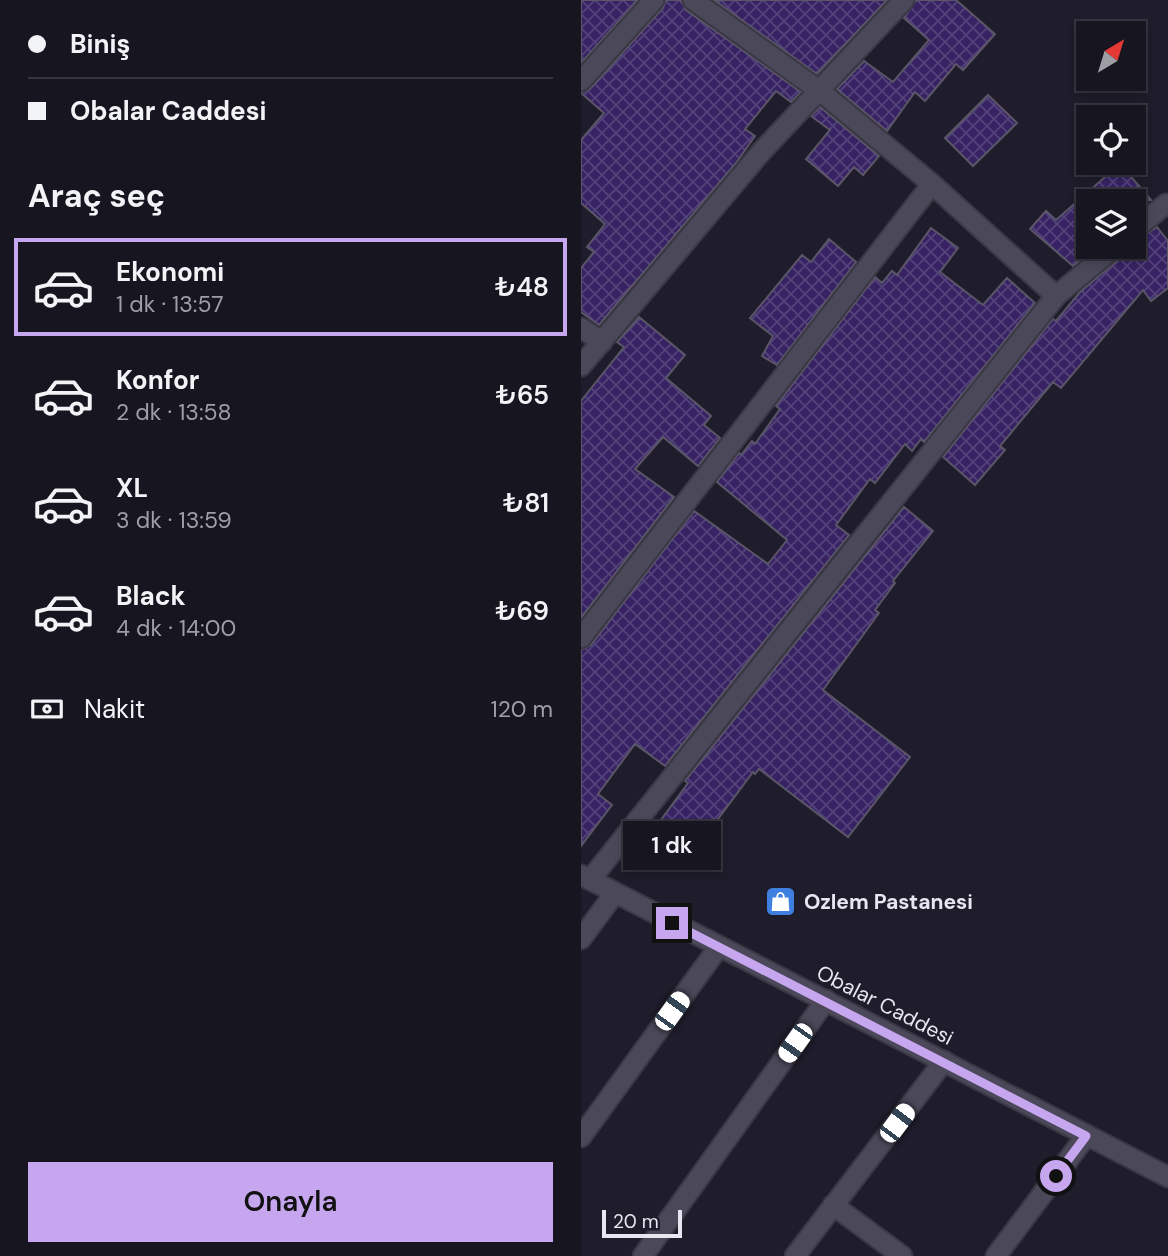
<!DOCTYPE html>
<html lang="tr">
<meta charset="utf-8">
<style>
body{margin:0;font-family:"DM Sans",sans-serif;background:#24222d;color:#f1f3f6;height:100vh;display:flex;flex-direction:column;font-size:26px;white-space:nowrap}
*{box-sizing:border-box;margin:0}
p{font-size:23px;color:#9e9fa5}
.icon{flex:none;width:38px;height:38px;fill:none;stroke:currentColor;stroke-width:2;stroke-linecap:round;stroke-linejoin:round}
.map{position:relative;flex:1;overflow:hidden}
.panel{display:flex;flex-direction:column;background:#171520;width:581px}
.panel>*{flex:none}
.guide{display:grid;align-content:center;height:154px;padding:0 28px;background:#171520}
.needle{width:46px;rotate:38deg}
.controls{position:absolute;left:495px;top:21px;display:grid;gap:14px}
.controls a{display:grid;place-items:center;width:70px;height:70px;border-radius:0px;background:#171520;box-shadow:0 4px 10px #0003,0 0 0 2px #36343e;font-size:35px}
.scale{position:absolute;left:21px;bottom:18px;width:80px;box-sizing:border-box;padding-left:7px;border:4px solid #e8e6f0;border-top:0;font-size:19px;line-height:24px;white-space:nowrap;color:#e8e6f0;-webkit-text-stroke:5px #1f1c2b;paint-order:stroke}
.end{position:absolute;width:32px;height:32px;margin:-16px;border:9px solid #c7a6f0;background:#111;box-shadow:0 0 0 4px #111}
.from{border-radius:50%}
.bubble{position:absolute;height:49px;border-radius:0px;background:#171520;box-shadow:0 4px 10px #0003,0 0 0 2px #36343e;font-size:23px;font-weight:600;line-height:49px;text-align:center}
.car{position:absolute;width:21px;height:42px;margin:-21px -10px;border-radius:9px;box-shadow:0 0 5px 2px #0007;background:linear-gradient(#fff 24%,#345 0 40%,#fff 0 76%,#345 0 86%,#fff 0)}
.guide b{display:flex;align-items:center;gap:24px;height:66px;font-size:26px}
.guide b+b{border-top:2px solid #36343e}
.guide i{width:18px;height:18px;background:#f1f3f6}
ul{padding:0;list-style:none}
li{display:flex;align-items:center;gap:21px;height:98px;margin:0 14px 10px;padding:0 14px;border:4px solid transparent;border-radius:0px}
li div{flex:1}
li b{display:block;font-size:26px}
li em{font-style:normal;font-weight:600}
li.on{border-color:#c7a6f0}
li>.icon{width:63px;height:63px;stroke-width:1.5}
h2{padding:0 28px;font-size:32px;line-height:84px}
.pay{display:flex;align-items:center;gap:18px;height:77px;padding:0 28px;font-size:26px}
.pay p{margin-inline-start:auto}
.primary-button{display:flex;gap:14px;margin-top:auto;padding:14px 28px}
.primary-button a{flex:1;height:80px;border-radius:0px;background:#c7a6f0;color:#111;font-size:28px;font-weight:600;line-height:80px;text-align:center}
main{display:flex;flex:1;min-height:0}
.map>svg:first-child{display:block}
</style>
<main>
<section class="panel">
<div class="guide">
<b><i class="from"></i>Biniş</b>
<b><i></i>Obalar Caddesi</b>
</div>
<h2>Araç seç</h2>
<ul>
<li class="on"><svg class="icon" aria-label="car" viewBox="0 0 24 24"><path d="M5 17H2v-5l4-1 3-4h7l3 4 3 1v5h-3M9 17h6M6 11h13"/><circle cx="7" cy="17" r="2"/><circle cx="17" cy="17" r="2"/></svg><div><b>Ekonomi</b><p>1 dk · 13:57</p></div><em>₺48</em></li>
<li><svg class="icon" aria-label="car" viewBox="0 0 24 24"><path d="M5 17H2v-5l4-1 3-4h7l3 4 3 1v5h-3M9 17h6M6 11h13"/><circle cx="7" cy="17" r="2"/><circle cx="17" cy="17" r="2"/></svg><div><b>Konfor</b><p>2 dk · 13:58</p></div><em>₺65</em></li>
<li><svg class="icon" aria-label="car" viewBox="0 0 24 24"><path d="M5 17H2v-5l4-1 3-4h7l3 4 3 1v5h-3M9 17h6M6 11h13"/><circle cx="7" cy="17" r="2"/><circle cx="17" cy="17" r="2"/></svg><div><b>XL</b><p>3 dk · 13:59</p></div><em>₺81</em></li>
<li><svg class="icon" aria-label="car" viewBox="0 0 24 24"><path d="M5 17H2v-5l4-1 3-4h7l3 4 3 1v5h-3M9 17h6M6 11h13"/><circle cx="7" cy="17" r="2"/><circle cx="17" cy="17" r="2"/></svg><div><b>Black</b><p>4 dk · 14:00</p></div><em>₺69</em></li>
</ul>
<div class="pay"><svg class="icon" aria-label="cash" viewBox="0 0 24 24"><path d="M3 7h18v10H3z"/><circle cx="12" cy="12" r="2"/></svg>Nakit<p>120 m</p></div>
<div class="primary-button"><a>Onayla</a></div>
</section>
<div class="map">
<svg width="587" height="1256" viewBox="0 0 587 1256">
<defs>
<pattern id="building-cross-hatch" width="8" height="8" patternUnits="userSpaceOnUse" patternTransform="scale(1.75)"><rect width="8" height="8" fill="#372363"/><path d="M0 0l8 8M0 8l8-8" fill="none" stroke="#54437a"/></pattern>
</defs>
<rect width="100%" height="100%" fill="#1f1c2b"/>
<path fill="url(#building-cross-hatch)" stroke="#5a5668" stroke-width="2" d="M0 0H57L0 63Z
M85 0H100L105 10 220 92 210 102 195 91 164 129 174 136 155 163 18 325 0 312V268L13 252 6 247 24 224 0 203V140L23 113 0 93 9 89 82 8Z
M133 0H306L236 74Z
M335 0H375L414 34 382 70 375 64 344 101 334 92 306 131 256 89 283 61 312 82 348 40 323 18Z
M407 95 436 123 392 166 364 138Z
M239 107 298 156 282 175 273 167 257 186 225 159 249 130 230 116Z
M539 164 570 200 557 201 561 207 553 214V201H508V247H515L492 266 449 229 465 211 475 220Z
M576 227 587 241V288L570 301 562 290 480 388 472 382 419 446 424 450 394 485 362 457 472 319 475 321 499 292 542 256 546 247H553V242Z
M350 228 377 248 359 272 402 305 426 278 454 303 343 442 340 439 331 451 324 444 294 483 289 479 255 525 268 535 84 766 54 744 17 794 31 805 0 846V650L10 645 113 511 187 564 206 540 136 482 158 453 160 455 171 441 174 444 199 409 195 406 294 277 301 283 311 271 316 275Z
M248 239 275 262 196 365 181 356 192 336 169 318 221 255 230 262Z
M58 317 104 355 85 378 130 416 123 425 139 438 117 466 82 437 54 469 93 497 0 618V401L43 347 36 342Z
M323 507 352 531 312 581 314 583 294 610 298 613 242 690 329 757 267 837 178 769 174 774 172 772 102 866 66 839 107 783 104 781Z"/>
<g fill="none" stroke-linecap="round" stroke-linejoin="round">
<defs>
<path id="minor" d="M112 0 239 91 351 184 475 296 534 247
M0 81 73 0
M553 230 585 204
M0 328 21 342
M0 366 181 151 323 0
M0 638 351 184
M9 880 475 296
M0 939 34 893
M0 1137 137 948
M252 1205 321 1256
M62 1256 245 1000
M214 1256 363 1061
M415 1256 505 1136"/>
<path id="secondary" d="M0 875 587 1177"/>
</defs>
<use href="#minor" stroke="#3a3844" stroke-width="23"/>
<use href="#secondary" stroke="#3a3844" stroke-width="23"/>
<use href="#minor" stroke="#4b4859" stroke-width="19"/>
<use href="#secondary" stroke="#4b4859" stroke-width="19"/>
</g>
<g fill="none" stroke-linecap="round" stroke-linejoin="round">
<path stroke="#c7a6f0" stroke-width="9" d="M91 923 505 1136 475 1176"/>
</g>
<defs>
<symbol id="shop-square" viewBox="-11 -11 22 22"><rect x="-9" y="-9" width="18" height="18" rx="4" fill="#3f7fe0" stroke="#1f1c2b"/><path d="M-5-2.5h2.3a2.7 3.5 0 0 1 5.4 0H5L5.5 6h-11ZM-1.5-2.5h3a1.5 2.3 0 0 0-3 0Z" fill="#fff"/></symbol>
</defs>
<g fill-rule="evenodd">
<use href="#shop-square" x="182" y="884" width="35" height="35"/>
</g>
<g text-anchor="middle" stroke-width="5" stroke-linejoin="round" paint-order="stroke">
<g font-size="21" font-weight="bold" fill="#e8e6f0" stroke="#1f1c2b" text-anchor="start">
<text x="223" y="909">Ozlem Pastanesi</text>
</g>
<g font-size="21" fill="#e8e6f0" stroke="#1f1c2b">
<text transform="translate(304 1005) rotate(27)" y="7">Obalar Caddesi</text>
</g>
</g>
</svg>
<div class="controls">
<a><svg class="needle" viewBox="-14 -14 28 28"><path d="M0-13l5 13h-10z" fill="#e53935"/><path d="M0 13l5-13h-10z" fill="#9e9fa5"/></svg></a>
<a><svg class="icon" aria-label="locate" viewBox="0 0 24 24"><circle cx="12" cy="12" r="6"/><path d="M12 2v4M12 18v4M2 12h4M18 12h4"/></svg></a>
<a><svg class="icon" aria-label="layers" viewBox="0 0 24 24"><path d="M12 4l9 5-9 5-9-5zM3 14l9 5 9-5"/></svg></a>
</div>
<div class="scale">20 m</div>
<i class="end from" style="left:475px;top:1176px"></i>
<i class="end" style="left:91px;top:923px"></i>
<div class="bubble" style="left:42px;top:821px;width:98px">1 dk</div>
<i class="car" style="left:91px;top:1011px;rotate:36deg"></i>
<i class="car" style="left:214px;top:1043px;rotate:215deg"></i>
<i class="car" style="left:316px;top:1123px;rotate:37deg"></i>
</div>
</main>
